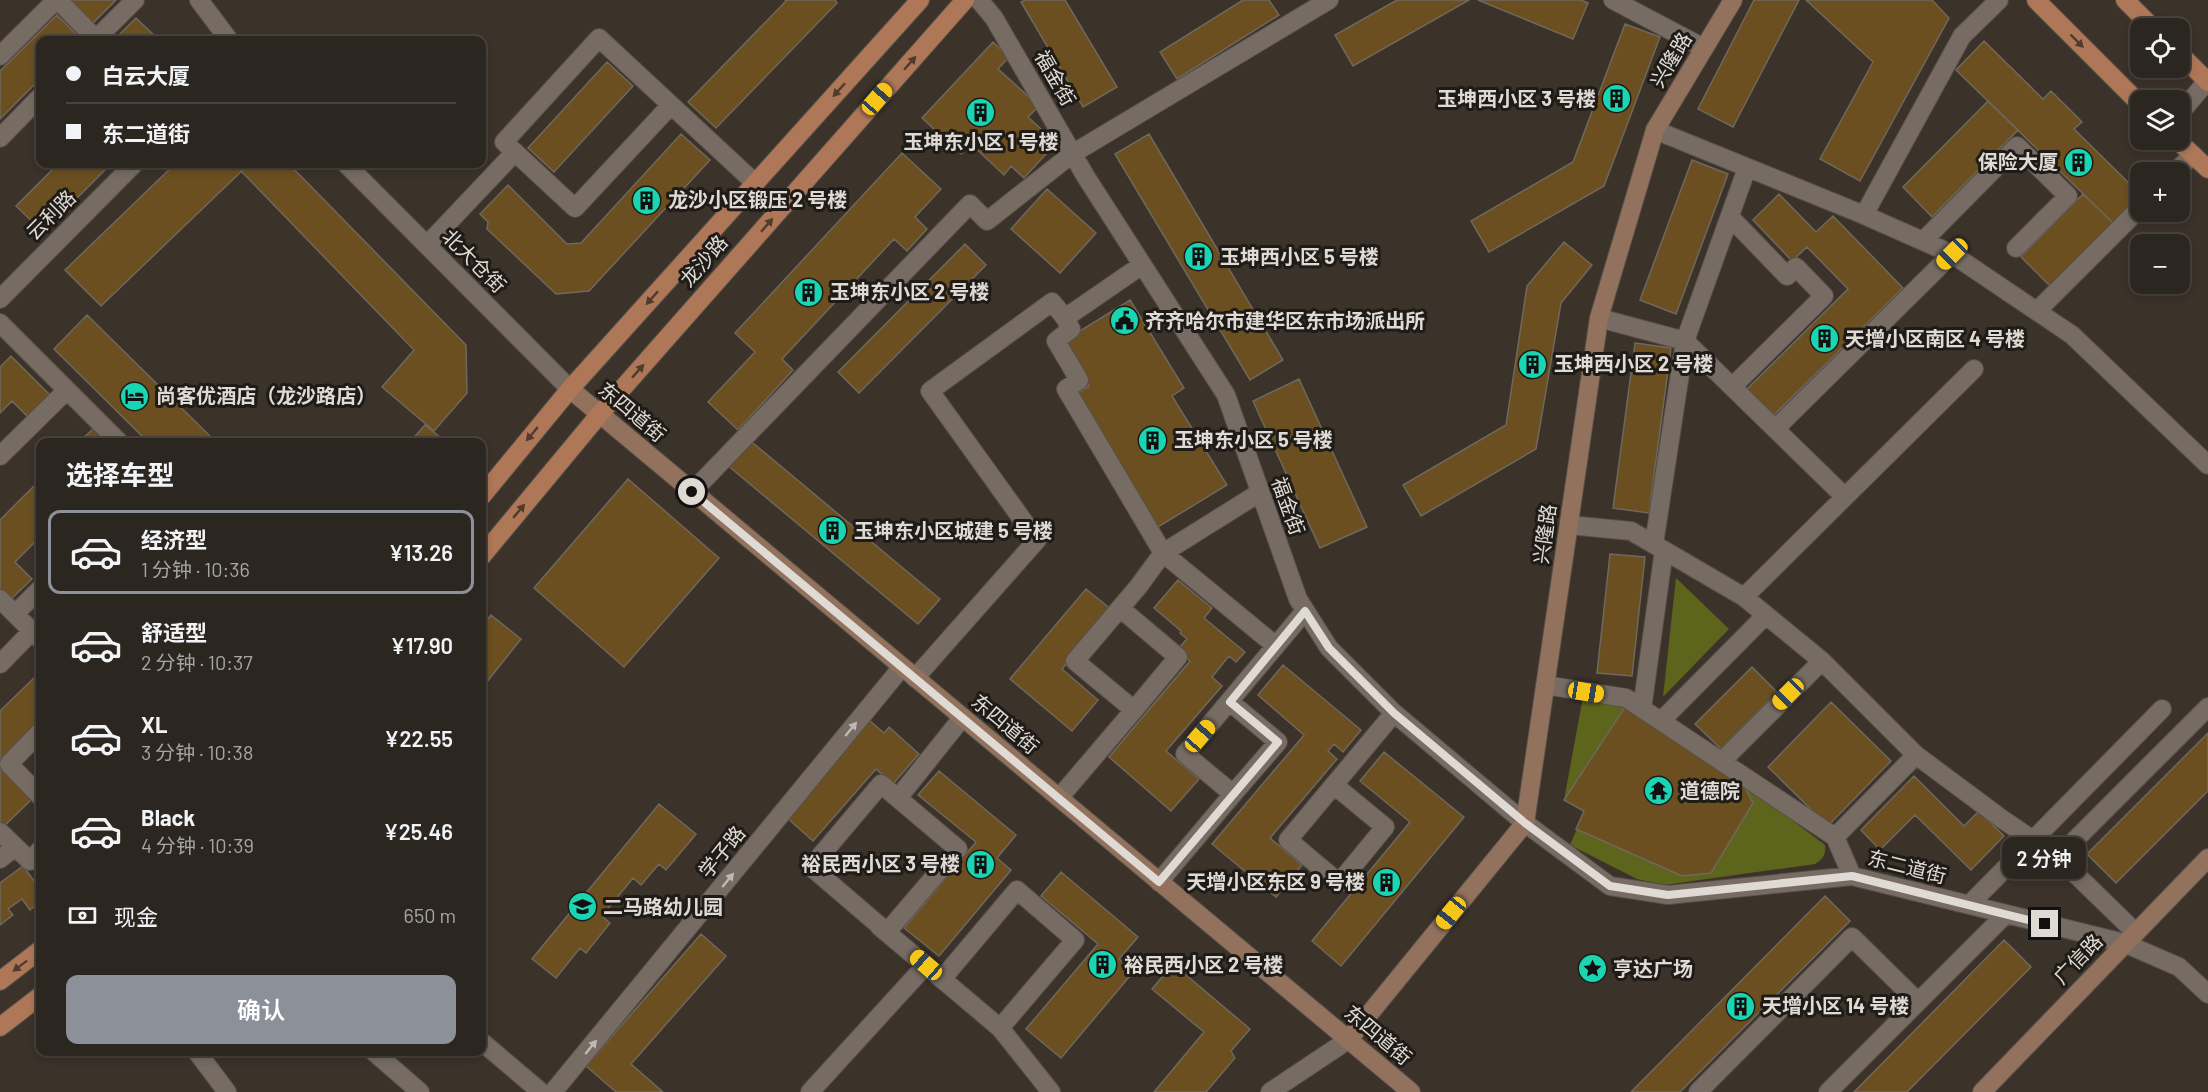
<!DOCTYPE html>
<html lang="zh">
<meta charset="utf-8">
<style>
body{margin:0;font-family:Barlow,"Noto Sans SC",sans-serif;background:#38322d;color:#f1f3f6;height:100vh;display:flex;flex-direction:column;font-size:22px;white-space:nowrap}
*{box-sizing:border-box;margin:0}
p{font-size:20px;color:#a6a5a5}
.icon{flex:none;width:33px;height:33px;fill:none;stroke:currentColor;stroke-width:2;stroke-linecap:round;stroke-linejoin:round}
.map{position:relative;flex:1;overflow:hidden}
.sheet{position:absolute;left:36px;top:438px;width:450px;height:618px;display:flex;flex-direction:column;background:#2c2620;border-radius:12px;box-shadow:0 3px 9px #0003,0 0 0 2px #48433e}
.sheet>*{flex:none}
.banner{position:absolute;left:36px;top:36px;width:450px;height:132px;border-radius:12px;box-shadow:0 3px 9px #0003,0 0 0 2px #48433e;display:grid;align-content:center;height:132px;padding:0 30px;background:#2c2620}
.controls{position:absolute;left:2130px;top:18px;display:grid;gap:12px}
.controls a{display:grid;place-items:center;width:60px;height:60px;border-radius:12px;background:#2c2620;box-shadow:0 3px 9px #0003,0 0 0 2px #48433e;font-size:30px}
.end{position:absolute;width:27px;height:27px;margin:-14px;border:8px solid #e0dad5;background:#111;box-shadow:0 0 0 3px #111}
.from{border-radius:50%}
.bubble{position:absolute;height:42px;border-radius:12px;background:#2c2620;box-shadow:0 3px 9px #0003,0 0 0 2px #48433e;font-size:20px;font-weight:600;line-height:42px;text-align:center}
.car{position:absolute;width:18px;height:36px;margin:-18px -9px;border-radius:8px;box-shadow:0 0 4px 2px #0007;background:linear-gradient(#f5c518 24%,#345 0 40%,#f5c518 0 76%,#345 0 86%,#f5c518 0)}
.banner b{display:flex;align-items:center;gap:21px;height:57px;font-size:22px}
.banner b+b{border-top:2px solid #48433e}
.banner i{width:15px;height:15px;background:#f1f3f6}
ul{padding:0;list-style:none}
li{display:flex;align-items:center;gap:18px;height:84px;margin:0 12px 9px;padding:0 18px;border:3px solid transparent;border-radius:12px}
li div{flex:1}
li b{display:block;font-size:22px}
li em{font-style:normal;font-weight:600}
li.current{border-color:#8c9099}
li>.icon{width:54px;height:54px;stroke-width:1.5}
h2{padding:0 30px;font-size:27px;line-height:72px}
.pay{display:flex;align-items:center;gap:15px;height:66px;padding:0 30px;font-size:22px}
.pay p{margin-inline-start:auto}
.cta{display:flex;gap:12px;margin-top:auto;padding:12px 30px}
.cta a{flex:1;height:69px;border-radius:12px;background:#8c9099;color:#fff;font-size:24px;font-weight:600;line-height:69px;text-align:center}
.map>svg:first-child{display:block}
</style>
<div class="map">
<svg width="2208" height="1092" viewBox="0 0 2208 1092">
<rect width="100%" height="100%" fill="#3b322a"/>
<path fill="#5d641b" d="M1676 578 1729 629 1663 697Z
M1583 697 1625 707 1742 782 1825 845C1826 855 1823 859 1815 864L1664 885 1637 879 1570 845 1584 812 1564 800Z"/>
<path fill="#6b4f20" stroke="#6f685d" stroke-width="1.5" d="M70 0H116L93 23Z
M785 0H835L837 3 716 128 688 102 786 1Z
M1025 0H1065L1117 87 1083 107 1021 2Z
M1243 0H1269L1279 15 1177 79 1160 52Z
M1397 0H1469L1353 66 1335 35Z
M1478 0H1581L1588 3 1573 39Z
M1754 0H1799L1733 127 1698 109Z
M1806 0H1932L1949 18 1860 181 1820 159 1873 62Z
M57 15 81 39 40 40V79L0 119V71Z
M136 18 159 40H114Z
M1625 24 1660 37 1604 186 1489 252 1471 221 1573 162Z
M1984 41 2043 99 2051 91 2082 122 2074 129 2140 194 2113 223 1956 70Z
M993 42 1009 57 998 69 1039 106 1028 117 1056 143 1024 178 1011 166 1004 175 971 144 961 154 922 118Z
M607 62 633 86 554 172 528 148Z
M1988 101 2018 130 1932 217 1903 187Z
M681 134 710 160 589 291 556 294 487 229 488 222 480 214 508 185 567 244 581 243Z
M1149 134 1283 360 1250 380 1115 154Z
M902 153 941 189 915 217 927 229 907 251 894 239 782 359 793 370 738 430 708 402 755 352 735 333Z
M1692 160 1728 174 1676 314 1640 300Z
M58 164H111L43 232 16 206Z
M175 164H249L101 306 65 270Z
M249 164H289L466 345 467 393 434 431 382 387 414 350 241 171Z
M1047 189 1096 233 1060 273 1011 229Z
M1779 194 1816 232 1833 216 1903 288 1773 416 1747 389 1848 289 1807 247 1792 261 1753 220Z
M2083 194 2113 223 2051 287 2021 257Z
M1564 242 1592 265 1561 303 1536 449 1421 516 1403 485 1506 425 1527 286Z
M965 244 986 265 859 393 838 372Z
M1130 300 1184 388 1172 396 1227 485 1158 527 1077 393 1089 386 1062 342Z
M87 315 216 442H148L54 349Z
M1635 343 1671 348 1649 513 1613 508Z
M11 356 52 397 30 419 12 401 0 413V367Z
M1299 379 1367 527 1320 548 1253 401Z
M425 425 446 442H410Z
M95 427 110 442H79Z
M747 438 940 599 918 624 726 464Z
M628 479 719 558 624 667 534 588Z
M40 480V537L15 562 32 579 9 601 0 591V520Z
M1610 554 1645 557 1632 676 1597 673Z
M1178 580 1212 608 1204 618 1245 652 1236 662 1229 656 1212 677 1222 686 1166 751 1199 779 1171 811 1109 757 1190 661 1177 650 1187 639 1180 633 1181 631 1154 608Z
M1086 589 1112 610 1062 669 1098 700 1072 731 1010 679Z
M491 615 521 639 482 688V626Z
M1283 665 1361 730 1343 752 1334 744 1328 751 1337 759 1270 838 1302 865 1276 897 1212 844 1304 735 1258 695Z
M1752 667 1777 692 1721 749 1695 724Z
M37 675 40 678V721L0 760V711Z
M1831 702 1891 761 1828 826 1768 767Z
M1625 707 1742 782 1753 803 1711 873 1682 876 1576 829 1584 811 1564 800Z
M869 720 884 733 889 727 919 754 893 784 876 769 813 841 785 816Z
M2208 733V791L2116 883 2087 854Z
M1384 752 1464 817 1341 966 1312 941 1410 822 1360 781Z
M0 766 32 799 3 827 0 823Z
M939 771 1016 835 997 858 1011 870 939 956 904 928 976 842 918 795Z
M1914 776 1964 826 1979 811 2004 836 1971 870 1915 815 1880 850 1861 830Z
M659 804 696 834 666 870 659 864 641 885 633 878 602 916 610 923 586 953 580 948 556 978 532 959Z
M23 866 40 889V902L30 910 22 899 8 909 13 915 0 925V883Z
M1061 872 1138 937 1119 959 1134 971 1061 1058 1026 1029 1098 944 1041 896Z
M1825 896 1850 921 1680 1092H1631Z
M701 934 726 956 631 1064 663 1092H616L586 1066Z
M2004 940 2031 967 1907 1092H1854Z
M1173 964 1250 1029 1231 1051 1235 1058 1206 1092H1154L1204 1032 1152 989Z"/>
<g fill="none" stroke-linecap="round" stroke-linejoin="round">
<defs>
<path id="street" d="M58 0 96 39
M199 0 229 40
M979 0 994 18 1086 177 1226 395 1298 599 1329 648 1394 713 1525 823 1610 886 1668 895 1852 876 2124 943 2179 967 2208 994
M1613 0 1704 48
M95 40 135 0
M0 56 56 0
M671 105 575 208 504 142 599 38 755 183
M2180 113 2208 80
M1655 130 1864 215 1952 254 2072 335 2208 465
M0 138 40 97
M346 164 570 389
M2175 172 2193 155
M1864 215 1962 36 1999 0
M1730 217 1787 276 1796 267 1824 296 1732 387
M1923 241 2017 146 2068 196 2016 248
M427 245 515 152
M1142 265 1065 318 1071 329 1056 341 1079 380 1066 389 1163 553 1259 493
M0 299 134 164
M2037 311 2140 208
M1599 318 1685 341 1845 497
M0 323 119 442
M1775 429 1952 254
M0 456 67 390
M692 492 970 204 987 221 1072 154 1329 0
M1569 525 1631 531 1744 597
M1654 544 1685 341 1747 168
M0 599 40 639
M1120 608 1178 657 1134 710
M15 614 40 589
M0 664 32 631
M915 678 1037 540 930 391 1052 302 1065 318
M1545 685 1626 698 1835 837 1852 876
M1230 702 1278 742 1233 794 1185 754 1305 611
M1642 709 1664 550
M1661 721 1766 615
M40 732 9 764 40 796
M1916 755 2002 819 2058 857 2135 932
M1722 761 1822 661
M881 784 958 849 887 932 811 867Z
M1334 785 1385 827 1339 883 1288 840 1394 713
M898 798 962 718
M1059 798 1134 710 1075 661 1138 587 1163 553 1276 646
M0 832 30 861 40 850
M1835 837 1916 755 1822 661 1744 597 1974 369
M2058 857 2208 707
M0 859 15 847
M1159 882 1233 794
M1969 905 2162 709
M879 926 1000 1028 1051 1092
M942 979 1017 890 1075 940 1000 1028
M482 1042 541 1092
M197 1052 227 1092
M374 1052 420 1092
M553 1092 902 667
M810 1092 926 965
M1270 1092 1348 1040
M1698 1092 1852 937 1917 1001
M1828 1092 2006 914"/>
<path id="secondary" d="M570 389 1411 1092
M1348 1040 1525 823 1599 318 1655 130 1733 0
M1982 1092 2208 858"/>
<path id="primary" d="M2036 0 2140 104
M2125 0 2153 28
M2180 54 2208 82
M2177 140 2208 169
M482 496 570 389 920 0
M482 556 599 415 965 0
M0 981 40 950
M0 1027 40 996"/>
</defs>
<use href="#street" stroke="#575049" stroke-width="20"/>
<use href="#secondary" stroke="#575049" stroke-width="20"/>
<use href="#primary" stroke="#575049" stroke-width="20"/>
<use href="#street" stroke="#766c63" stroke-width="18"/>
<use href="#secondary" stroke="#92715d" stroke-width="18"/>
<use href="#primary" stroke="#ae7757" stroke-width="18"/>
</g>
<defs><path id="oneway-solid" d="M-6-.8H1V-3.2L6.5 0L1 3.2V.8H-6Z" transform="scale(1.5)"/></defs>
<g fill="#513b2d">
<use href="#oneway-solid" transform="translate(2077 41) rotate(45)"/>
<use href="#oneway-solid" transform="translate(910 63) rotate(-49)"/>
<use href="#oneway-solid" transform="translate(839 90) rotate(132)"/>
<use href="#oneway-solid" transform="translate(767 225) rotate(-49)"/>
<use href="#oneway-solid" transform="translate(652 298) rotate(132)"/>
<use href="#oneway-solid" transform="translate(638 371) rotate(-49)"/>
<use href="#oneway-solid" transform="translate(532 434) rotate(130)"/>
<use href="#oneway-solid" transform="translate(519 511) rotate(-50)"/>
<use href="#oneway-solid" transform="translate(20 966) rotate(143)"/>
</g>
<g fill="#c0b9b3">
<use href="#oneway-solid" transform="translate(851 729) rotate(-51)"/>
<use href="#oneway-solid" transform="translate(728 880) rotate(-51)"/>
<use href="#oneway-solid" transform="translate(591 1047) rotate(-51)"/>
</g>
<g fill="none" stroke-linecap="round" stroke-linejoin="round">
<path stroke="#e0dad5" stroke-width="8" d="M692 492 1159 882 1278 742 1230 702 1305 611 1329 648 1394 713 1525 823 1610 886 1668 895 1852 876 2045 924"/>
</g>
<defs>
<symbol id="building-disc" viewBox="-11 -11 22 22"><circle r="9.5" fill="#1ad5b2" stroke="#1f1b17"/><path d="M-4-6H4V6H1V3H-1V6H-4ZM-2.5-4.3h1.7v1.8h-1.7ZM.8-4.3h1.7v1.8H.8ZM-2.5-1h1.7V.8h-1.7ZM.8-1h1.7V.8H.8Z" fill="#111"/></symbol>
<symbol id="civic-disc" viewBox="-11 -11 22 22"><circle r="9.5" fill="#1ad5b2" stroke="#1f1b17"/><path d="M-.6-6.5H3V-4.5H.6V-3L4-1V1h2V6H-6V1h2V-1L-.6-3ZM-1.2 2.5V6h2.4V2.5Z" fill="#111"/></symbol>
<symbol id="hotel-disc" viewBox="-11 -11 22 22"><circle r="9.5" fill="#1ad5b2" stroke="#1f1b17"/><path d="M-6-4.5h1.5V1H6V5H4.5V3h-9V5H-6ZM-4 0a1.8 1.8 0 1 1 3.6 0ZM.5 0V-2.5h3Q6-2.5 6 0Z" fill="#111"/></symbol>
<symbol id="temple-disc" viewBox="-11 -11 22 22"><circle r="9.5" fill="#1ad5b2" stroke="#1f1b17"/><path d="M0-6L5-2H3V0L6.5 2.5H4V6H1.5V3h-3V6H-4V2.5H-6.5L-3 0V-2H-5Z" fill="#111"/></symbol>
<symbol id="school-disc" viewBox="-11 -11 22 22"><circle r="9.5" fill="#1ad5b2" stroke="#1f1b17"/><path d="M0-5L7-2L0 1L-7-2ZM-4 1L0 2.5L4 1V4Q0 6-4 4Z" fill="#111"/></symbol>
<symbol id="sight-disc" viewBox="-11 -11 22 22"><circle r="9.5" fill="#1ad5b2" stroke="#1f1b17"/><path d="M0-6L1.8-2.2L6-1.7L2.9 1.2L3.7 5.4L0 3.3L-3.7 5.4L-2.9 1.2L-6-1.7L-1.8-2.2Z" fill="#111"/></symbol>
</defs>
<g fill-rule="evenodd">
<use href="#building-disc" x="1600" y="82" width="33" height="33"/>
<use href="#building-disc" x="964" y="96" width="33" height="33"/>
<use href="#building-disc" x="2062" y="146" width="33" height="33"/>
<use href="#building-disc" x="630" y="184" width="33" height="33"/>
<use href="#building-disc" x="1182" y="240" width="33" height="33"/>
<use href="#building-disc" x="792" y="276" width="33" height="33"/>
<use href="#civic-disc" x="1108" y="304" width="33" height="33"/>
<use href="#building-disc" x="1808" y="322" width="33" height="33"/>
<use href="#building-disc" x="1516" y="348" width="33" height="33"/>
<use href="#hotel-disc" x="118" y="380" width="33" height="33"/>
<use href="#building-disc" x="1136" y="424" width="33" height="33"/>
<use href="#building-disc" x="816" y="514" width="33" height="33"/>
<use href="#temple-disc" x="1642" y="774" width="33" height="33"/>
<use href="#building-disc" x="964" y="848" width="33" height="33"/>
<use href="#building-disc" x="1370" y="866" width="33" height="33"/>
<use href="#school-disc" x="566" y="890" width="33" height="33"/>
<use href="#building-disc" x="1086" y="948" width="33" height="33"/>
<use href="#sight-disc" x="1576" y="952" width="33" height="33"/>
<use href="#building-disc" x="1724" y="990" width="33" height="33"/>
</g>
<g text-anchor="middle" stroke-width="6" stroke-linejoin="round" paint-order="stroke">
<g font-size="20" fill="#e0dad5" stroke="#1f1b17">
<text transform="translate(1671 60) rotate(-59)" y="7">兴隆路</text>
<text transform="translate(1055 78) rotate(60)" y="7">福金街</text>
<text transform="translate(51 215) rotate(-45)" y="7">云利路</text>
<text transform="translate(474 261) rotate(45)" y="7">北大仓街</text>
<text transform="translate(704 261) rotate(-49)" y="7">龙沙路</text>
<text transform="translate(632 412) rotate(40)" y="7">东四道街</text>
<text transform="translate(1288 506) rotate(70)" y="7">福金街</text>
<text transform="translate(1545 534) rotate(-82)" y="7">兴隆路</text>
<text transform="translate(1005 724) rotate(40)" y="7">东四道街</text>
<text transform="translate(722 852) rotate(-51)" y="7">学子路</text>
<text transform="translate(1907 867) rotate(14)" y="7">东二道街</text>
<text transform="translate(2078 959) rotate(-46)" y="7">广信路</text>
<text transform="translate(1378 1035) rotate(40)" y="7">东四道街</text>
</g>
<g font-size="20" font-weight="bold" fill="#e0dad5" stroke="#1f1b17" text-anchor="start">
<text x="1596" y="106" text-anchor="end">玉坤西小区 3 号楼</text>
<text x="981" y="149" text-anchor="middle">玉坤东小区 1 号楼</text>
<text x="2058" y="169" text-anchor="end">保险大厦</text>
<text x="668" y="207">龙沙小区锻压 2 号楼</text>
<text x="1220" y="264">玉坤西小区 5 号楼</text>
<text x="830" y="299">玉坤东小区 2 号楼</text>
<text x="1145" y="328">齐齐哈尔市建华区东市场派出所</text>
<text x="1845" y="346">天增小区南区 4 号楼</text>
<text x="1554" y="371">玉坤西小区 2 号楼</text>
<text x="156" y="403">尚客优酒店（龙沙路店）</text>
<text x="1174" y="447">玉坤东小区 5 号楼</text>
<text x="854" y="538">玉坤东小区城建 5 号楼</text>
<text x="1680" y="798">道德院</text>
<text x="960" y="871" text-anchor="end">裕民西小区 3 号楼</text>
<text x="1365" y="889" text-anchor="end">天增小区东区 9 号楼</text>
<text x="603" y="914">二马路幼儿园</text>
<text x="1124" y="972">裕民西小区 2 号楼</text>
<text x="1613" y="976">亨达广场</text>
<text x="1762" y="1013">天增小区 14 号楼</text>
</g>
</g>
</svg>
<div class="controls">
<a><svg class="icon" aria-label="locate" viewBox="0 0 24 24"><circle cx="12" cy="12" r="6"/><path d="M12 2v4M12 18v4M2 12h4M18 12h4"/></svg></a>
<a><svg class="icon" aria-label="layers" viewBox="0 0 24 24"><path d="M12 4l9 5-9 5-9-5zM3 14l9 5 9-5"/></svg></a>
<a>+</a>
<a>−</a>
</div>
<i class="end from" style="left:692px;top:492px"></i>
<i class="end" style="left:2045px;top:924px"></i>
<div class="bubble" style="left:2002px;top:837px;width:84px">2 分钟</div>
<i class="car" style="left:877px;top:99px;rotate:41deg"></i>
<i class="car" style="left:1952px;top:254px;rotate:225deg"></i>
<i class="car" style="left:1586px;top:692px;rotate:99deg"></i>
<i class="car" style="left:1788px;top:694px;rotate:225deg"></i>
<i class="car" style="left:1200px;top:736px;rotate:41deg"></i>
<i class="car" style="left:1451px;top:913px;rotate:219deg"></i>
<i class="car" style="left:926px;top:965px;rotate:311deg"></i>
<div class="banner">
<b><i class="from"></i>白云大厦</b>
<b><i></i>东二道街</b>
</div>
<section class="sheet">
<h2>选择车型</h2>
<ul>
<li class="current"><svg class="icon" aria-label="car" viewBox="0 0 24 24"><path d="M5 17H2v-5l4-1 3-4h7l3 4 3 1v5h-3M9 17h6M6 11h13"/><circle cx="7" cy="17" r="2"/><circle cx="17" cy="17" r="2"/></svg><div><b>经济型</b><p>1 分钟 · 10:36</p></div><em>¥13.26</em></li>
<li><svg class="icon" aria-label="car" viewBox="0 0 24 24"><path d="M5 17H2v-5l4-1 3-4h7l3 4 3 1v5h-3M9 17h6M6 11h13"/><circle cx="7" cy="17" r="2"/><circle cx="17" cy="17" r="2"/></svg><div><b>舒适型</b><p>2 分钟 · 10:37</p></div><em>¥17.90</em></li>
<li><svg class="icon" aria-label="car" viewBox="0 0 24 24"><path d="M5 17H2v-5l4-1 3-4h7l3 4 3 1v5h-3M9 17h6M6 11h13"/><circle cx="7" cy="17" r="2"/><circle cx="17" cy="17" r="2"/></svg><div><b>XL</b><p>3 分钟 · 10:38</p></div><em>¥22.55</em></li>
<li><svg class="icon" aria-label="car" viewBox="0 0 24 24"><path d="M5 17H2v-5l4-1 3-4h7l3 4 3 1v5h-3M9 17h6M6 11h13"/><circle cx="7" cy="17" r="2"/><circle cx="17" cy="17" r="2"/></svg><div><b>Black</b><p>4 分钟 · 10:39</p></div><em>¥25.46</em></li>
</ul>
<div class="pay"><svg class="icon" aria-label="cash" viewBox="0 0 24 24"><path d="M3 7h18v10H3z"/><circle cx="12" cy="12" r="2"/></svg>现金<p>650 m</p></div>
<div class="cta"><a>确认</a></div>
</section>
</div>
